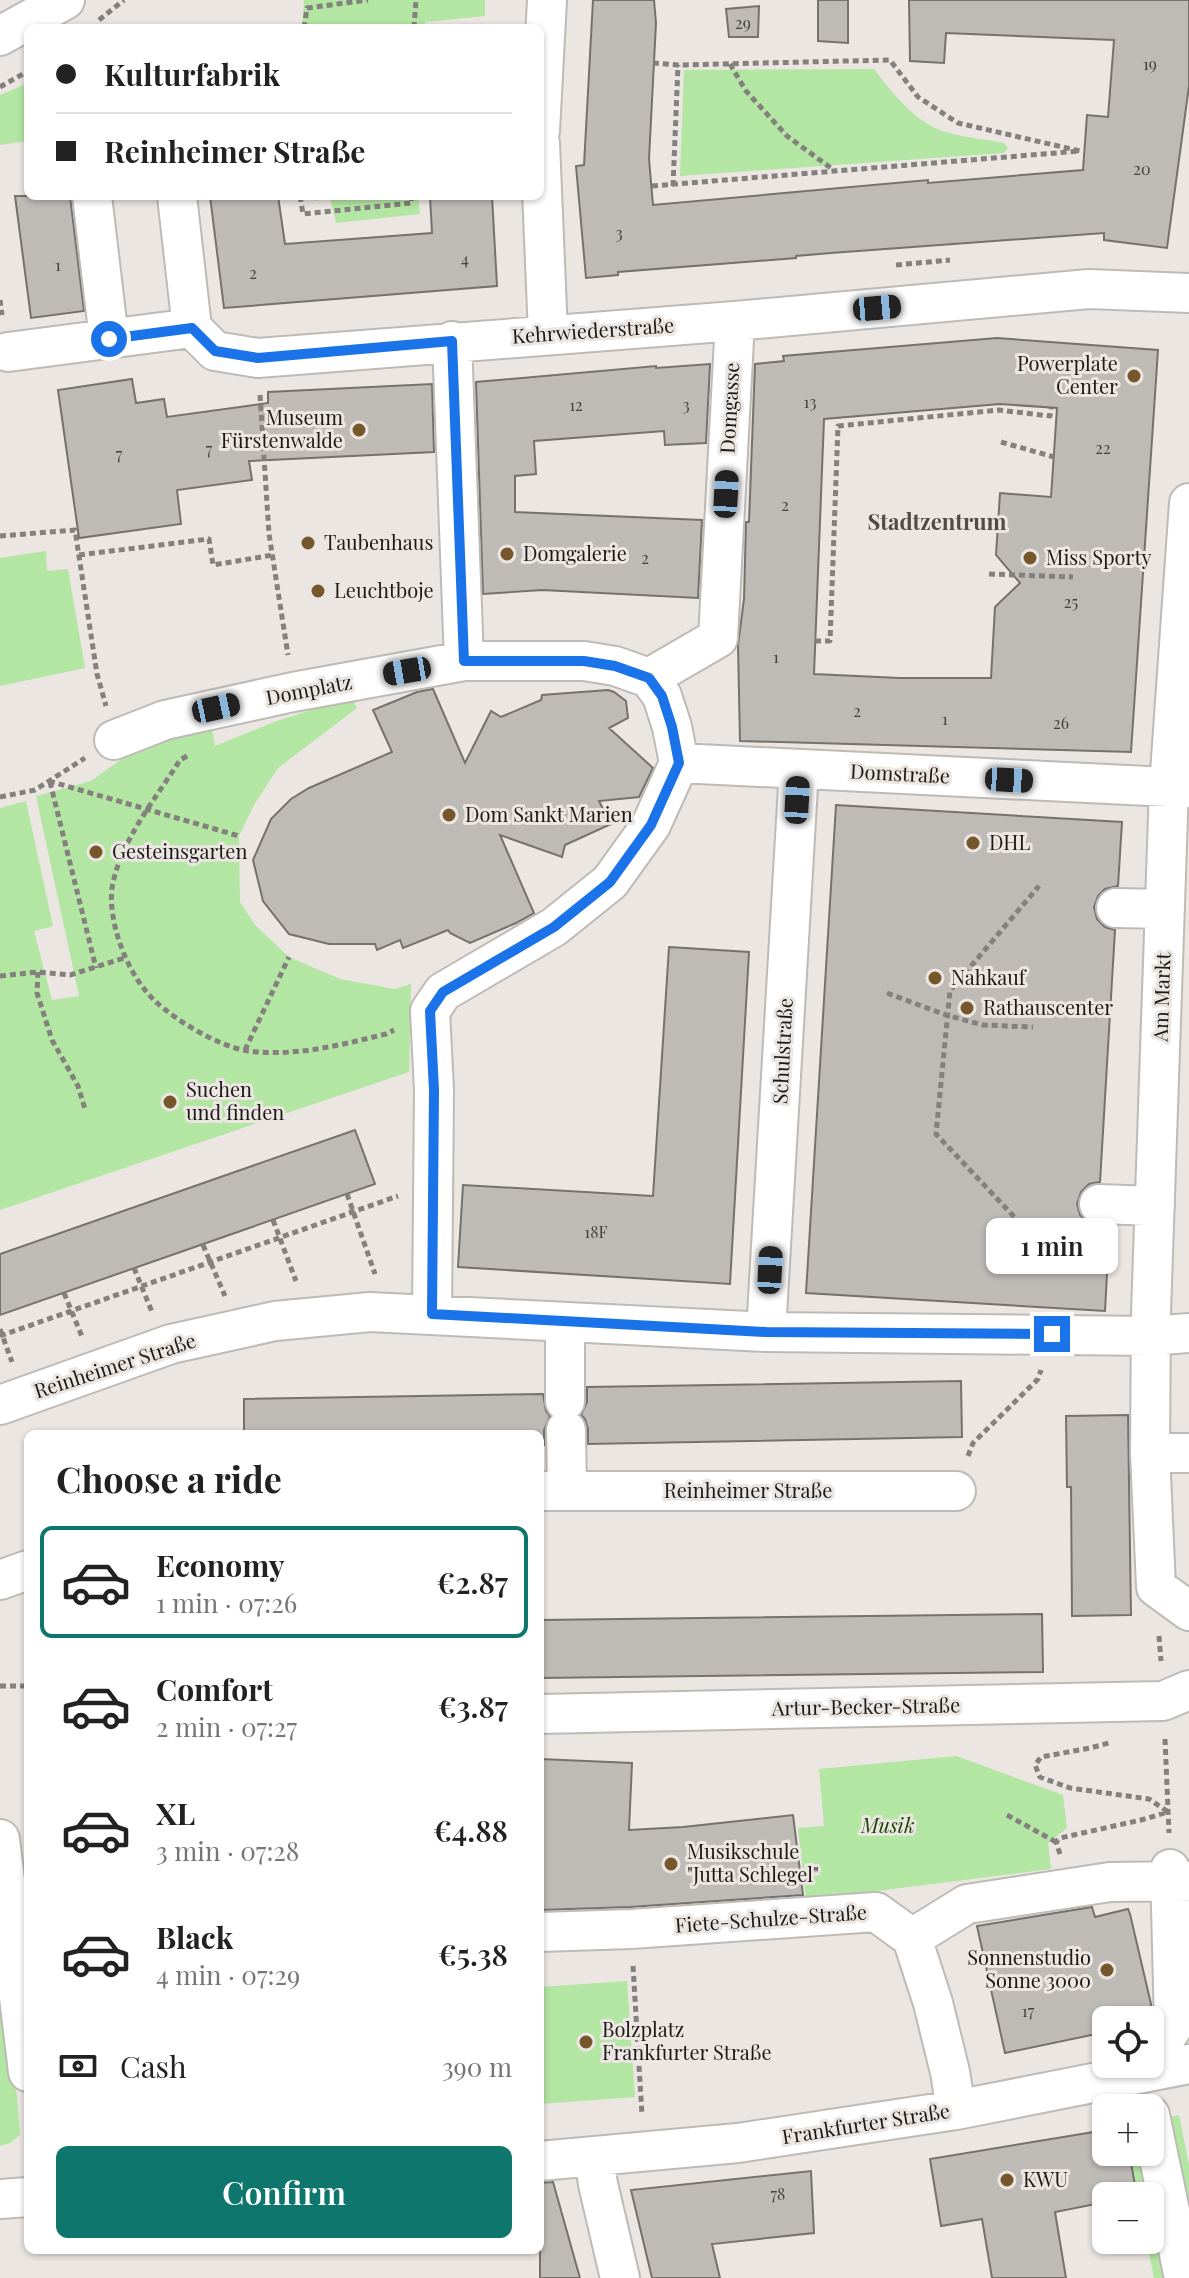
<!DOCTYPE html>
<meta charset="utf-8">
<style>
body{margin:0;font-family:"Playfair Display",serif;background:#f2f2f2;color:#222;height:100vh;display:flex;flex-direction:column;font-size:30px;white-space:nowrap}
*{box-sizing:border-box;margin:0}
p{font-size:26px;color:#767676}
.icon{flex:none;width:44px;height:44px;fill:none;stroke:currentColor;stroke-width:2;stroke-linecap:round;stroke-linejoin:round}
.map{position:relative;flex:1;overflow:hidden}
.sheet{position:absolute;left:24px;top:1430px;width:520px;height:824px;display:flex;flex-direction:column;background:#fff;border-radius:12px;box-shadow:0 2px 6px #0004}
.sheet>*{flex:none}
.top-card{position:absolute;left:24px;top:24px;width:520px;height:176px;border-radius:12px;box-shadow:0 2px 6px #0004;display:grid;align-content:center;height:176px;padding:0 32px;background:#fff}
.fabs{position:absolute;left:1092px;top:2006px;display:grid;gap:16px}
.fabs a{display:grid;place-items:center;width:72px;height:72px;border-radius:12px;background:#fff;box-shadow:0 2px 6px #0004;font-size:40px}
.end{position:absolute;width:36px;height:36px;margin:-18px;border:10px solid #1a73e8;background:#fff;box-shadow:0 0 0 4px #fff}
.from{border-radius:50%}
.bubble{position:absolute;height:56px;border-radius:12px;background:#fff;box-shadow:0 2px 6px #0004;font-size:26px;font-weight:600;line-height:56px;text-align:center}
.car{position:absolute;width:24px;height:48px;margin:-24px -12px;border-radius:10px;box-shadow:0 0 6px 2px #0007;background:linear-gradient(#222 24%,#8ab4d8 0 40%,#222 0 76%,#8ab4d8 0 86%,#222 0)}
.top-card b{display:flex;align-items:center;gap:28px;height:76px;font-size:30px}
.top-card b+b{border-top:2px solid #e0e0e0}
.top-card i{width:20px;height:20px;background:#222}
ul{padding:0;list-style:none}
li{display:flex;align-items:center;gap:24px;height:112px;margin:0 16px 12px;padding:0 16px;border:4px solid transparent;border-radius:12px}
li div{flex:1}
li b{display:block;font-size:30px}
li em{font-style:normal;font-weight:600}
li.on{border-color:#0f766e}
li>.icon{width:72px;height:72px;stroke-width:1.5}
h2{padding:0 32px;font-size:36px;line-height:96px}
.pay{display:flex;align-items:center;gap:20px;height:88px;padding:0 32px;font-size:30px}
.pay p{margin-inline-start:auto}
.cta{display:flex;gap:16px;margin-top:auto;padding:16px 32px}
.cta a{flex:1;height:92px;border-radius:12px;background:#0f766e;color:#fff;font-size:32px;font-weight:600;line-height:92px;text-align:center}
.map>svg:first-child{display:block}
</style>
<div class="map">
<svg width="1189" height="2278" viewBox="0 0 1189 2278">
<rect width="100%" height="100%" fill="#ebe6e2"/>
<path fill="#b3e6a2" d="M304 0H485V16L425 22V28H302Z
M874 69C893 94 917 125 949 133 967 138 986 139 1004 143L1008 148 1004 153 680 176 684 70Z
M28 83V141L0 145V95Z
M314 196H418L420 214 336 223 330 198 314 201Z
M46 551 47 571 68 569 85 668 0 686V558Z
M352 697 357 708 278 768 254 805 239 836 240 902 255 925 289 957 340 979 395 989 411 984 409 1072 0 1210V808L26 801 53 926 34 931 52 1000 79 996 36 796 91 781 119 761 165 738 212 727 215 746 274 722Z
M956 1756 1063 1795 1067 1828 1048 1843 1051 1869 806 1900 798 1828 824 1826 819 1769Z
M627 1981 635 2097 540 2104V1987Z
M0 1996 10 2006 20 2135 10 2143 0 2146Z
M1179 2115 1189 2165V2278H1154L1146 2240H1150V2196H1138L1130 2152H1150V2121Z"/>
<path fill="#bebab6" stroke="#75726e" stroke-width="2" fill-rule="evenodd" d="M593 0H654L656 23 649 159 653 205 928 180V183L1083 170 1087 115 1108 117 1114 40 946 33 944 63 910 61 909 0H1189V86L1167 248 1104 240V233L831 253 796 256V258L618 272V275L586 278 576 166 584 165Z
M818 0H848V43L818 41Z
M759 6 758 37H729L726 9Z
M15 196H70L84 311 31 318Z
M210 196H278L285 244 432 233 430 196H492L497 286 224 308Z
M997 338 1158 350 1131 752 740 741 738 645 744 599 746 522H749L755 364 784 361 783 356ZM1000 404 1057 408 1051 497 1000 493 996 555 1020 583 995 607 991 678H900L814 674 824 419Z
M710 364 706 443 665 445 664 431 534 441 536 474 515 476V512L702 520 698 598 542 590 483 594 476 382 656 366V368Z
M132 379 136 403 164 399 167 417 268 403V392L432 384 434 452 249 461 252 480 177 490 181 524 79 538 58 390Z
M433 689 465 763 491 711 501 717 541 700 542 695 608 690 614 692 626 701 628 718 609 728 653 768 639 797 599 801 611 824 565 845 562 857 500 835 534 913 516 923 470 943 450 933 448 930 403 948 400 940 377 950 375 944H329L289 934 263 901 253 860 271 819 291 799 309 788 392 752 373 710 417 692Z
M836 805 1122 822 1118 886 1105 889 1098 896 1094 907 1097 919 1105 927 1115 930 1100 1182 1089 1184 1081 1192 1077 1204 1080 1215 1087 1222 1098 1226 1097 1236H1109L1105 1311 806 1293Z
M669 947 749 952 730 1284 458 1267 463 1185 653 1196Z
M355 1130 375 1184 0 1315V1254Z
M961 1381 962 1437 588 1444V1429L585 1419 581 1415 587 1402V1387Z
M543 1394 546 1411 550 1416 544 1430V1445H540V1434H244V1399Z
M1128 1415 1131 1615 1072 1616 1071 1487H1067L1066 1416Z
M1042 1614 1043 1672 540 1678V1620Z
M540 1759 632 1763 629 1830 683 1827 793 1815 803 1895 630 1907 540 1910Z
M1092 1907 1095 1917 1128 1909 1130 1914 1151 2004 1152 2019 1150 2022 1106 2020V2032L1005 2053 977 1926Z
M1106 2130V2152H1129L1137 2196H1106V2202L1055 2212 1066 2278H992L982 2219 941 2226 930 2159Z
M811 2171 814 2233 712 2244 720 2278H652L631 2190Z
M553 2182 580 2278H540V2183Z"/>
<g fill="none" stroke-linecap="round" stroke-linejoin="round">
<defs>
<path id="minor" d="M0 36 65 0
M540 131 547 0
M540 143 548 334
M92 196 109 339
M177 196 192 328
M192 328 215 351 258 358 735 321 1089 289 1189 293
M452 341 464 661
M8 352 192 328
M1189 503 1169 787 1151 1313 1150 1453 1156 1587 1189 1611
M649 678 718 638 735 321
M114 740 165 720 293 692 464 661H584L615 666 649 678 662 696 672 727 679 763 651 825 610 882 554 927 443 992 430 1011 434 1090 432 1314
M679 763 1189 788
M1116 908 1165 909
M1099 1204 1155 1206
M766 1332 799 769
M565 1401V1322
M0 1405 171 1344 275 1321 370 1312 766 1332 1150 1336 1189 1333
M566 1430 567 1491
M1150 1453H1189
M540 1491H956
M0 1580 28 1570
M540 1714 1163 1701 1189 1690
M0 1839 28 2072
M540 1932 631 1929 876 1912 912 1938 933 2003 950 2072 956 2110
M912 1938 967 1904 1110 1882 1189 1881
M1150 2062 1174 2025 1170 1869
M1150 2115 1184 2278
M594 2157 598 2184 620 2278
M540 2161 738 2143 956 2110 1189 2064
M0 2199 28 2197"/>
</defs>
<use href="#minor" stroke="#bebab6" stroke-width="42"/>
<path stroke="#83807d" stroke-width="5" stroke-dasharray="6 4" stroke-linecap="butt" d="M99 20 124 0
M304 28 307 8 368 0
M414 28 416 0
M730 64 746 91 787 136 835 171
M0 87 28 71
M652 186 1080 151 958 123 918 97 890 60 678 65 654 63
M673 186 678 65
M300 196 303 214 412 203 411 196
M896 265 950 260
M0 300 2 315
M260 395 269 534 288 655
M1001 442 1054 457
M0 536 75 530 97 674 106 706
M79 555 209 539 213 565 273 555
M989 574 1073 577
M815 641H830L838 426 999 410 1050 416 1051 408
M187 756 180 760C155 800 120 841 112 888 108 920 125 966 145 990 163 1014 218 1047 248 1051 295 1057 340 1045 386 1034L394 1030
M49 781 239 836
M50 782 96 968
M0 797 35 790 85 758
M38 972 37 993 52 1040 78 1086 85 1109
M0 976 38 972 70 975 124 958
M887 993 946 1015 983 1025 1033 1027
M245 1050 289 957
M347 1194 375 1274
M273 1220 296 1281
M1021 1224 936 1134 950 991 1039 886
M203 1245 225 1296
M134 1268 152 1312
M64 1293 83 1339
M0 1329 12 1362
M0 1336 398 1196
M968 1456 973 1443 1038 1379 1041 1370
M1159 1636 1161 1661
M0 1686H28
M1165 1739 1169 1833
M1007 1815 1056 1842
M1060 1854 1056 1842 1060 1838 1141 1820 1168 1812 1149 1799 1070 1788 1040 1777 1035 1765 1041 1757 1090 1748 1109 1743
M633 1966 642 2115"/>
<use href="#minor" stroke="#fff" stroke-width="38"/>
</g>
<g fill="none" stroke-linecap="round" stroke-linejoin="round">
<path stroke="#1a73e8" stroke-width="10" d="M109 339 192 328 215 351 258 358 452 341 464 661H584L615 666 649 678 662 696 672 727 679 763 651 825 610 882 554 927 443 992 430 1011 434 1090 432 1314 766 1332 1052 1334"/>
</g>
<g fill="#76572c" stroke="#ebe6e2" stroke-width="3">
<circle cx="1134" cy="376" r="8"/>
<circle cx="359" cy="430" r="8"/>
<circle cx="308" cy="543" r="8"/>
<circle cx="507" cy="554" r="8"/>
<circle cx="1030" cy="558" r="8"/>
<circle cx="318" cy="591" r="8"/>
<circle cx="449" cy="815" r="8"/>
<circle cx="973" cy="843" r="8"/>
<circle cx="96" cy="852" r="8"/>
<circle cx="935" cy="978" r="8"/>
<circle cx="967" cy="1008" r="8"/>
<circle cx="170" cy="1102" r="8"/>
<circle cx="671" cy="1864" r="8"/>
<circle cx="1107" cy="1970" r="8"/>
<circle cx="586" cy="2042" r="8"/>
<circle cx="1007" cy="2180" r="8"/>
</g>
<g text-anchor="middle" stroke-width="6" stroke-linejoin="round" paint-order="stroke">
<g font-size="16" fill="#444240">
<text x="743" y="29">29</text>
<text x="1150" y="70">19</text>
<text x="1142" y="175">20</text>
<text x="619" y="239">3</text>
<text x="465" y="265">4</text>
<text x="58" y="271">1</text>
<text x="253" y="279">2</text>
<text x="810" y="408">13</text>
<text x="576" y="411">12</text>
<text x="686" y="411">3</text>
<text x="1103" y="454">22</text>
<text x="209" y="455">7</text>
<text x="119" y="460">7</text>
<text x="785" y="511">2</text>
<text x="645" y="564">2</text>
<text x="1071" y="608">25</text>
<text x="776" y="663">1</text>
<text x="857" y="717">2</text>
<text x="945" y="725">1</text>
<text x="1061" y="729">26</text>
<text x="596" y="1238">18F</text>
<text x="1028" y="2017">17</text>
<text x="778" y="2200">78</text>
</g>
<g font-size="20" fill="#1b1a18" stroke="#ebe6e2">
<text transform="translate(593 331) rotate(-4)" y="7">Kehrwiederstraße</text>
<text transform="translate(730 408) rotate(-87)" y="7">Domgasse</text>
<text transform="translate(309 690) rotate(-11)" y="7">Domplatz</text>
<text transform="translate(900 774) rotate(3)" y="7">Domstraße</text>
<text transform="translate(1162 997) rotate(-88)" y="7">Am Markt</text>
<text transform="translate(783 1051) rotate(-87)" y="7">Schulstraße</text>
<text transform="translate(115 1366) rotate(-18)" y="7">Reinheimer Straße</text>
<text x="748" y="1498">Reinheimer Straße</text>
<text transform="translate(866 1707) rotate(-1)" y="7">Artur-Becker-Straße</text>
<text transform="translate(771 1919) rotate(-4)" y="7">Fiete-Schulze-Straße</text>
<text transform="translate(866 2124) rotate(-9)" y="7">Frankfurter Straße</text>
</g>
<g font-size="20" fill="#1b1a18" stroke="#ebe6e2" text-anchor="start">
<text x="1118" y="371" text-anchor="end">Powerplate<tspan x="1118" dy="23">Center</tspan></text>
<text x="343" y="425" text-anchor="end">Museum<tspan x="343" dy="23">Fürstenwalde</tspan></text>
<text x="324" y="550">Taubenhaus</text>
<text x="523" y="561">Domgalerie</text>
<text x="1046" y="565">Miss Sporty</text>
<text x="334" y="598">Leuchtboje</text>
<text x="465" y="822">Dom Sankt Marien</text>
<text x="989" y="850">DHL</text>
<text x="112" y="859">Gesteinsgarten</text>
<text x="951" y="985">Nahkauf</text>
<text x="983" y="1015">Rathauscenter</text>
<text x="186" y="1097">Suchen<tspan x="186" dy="23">und finden</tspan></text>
<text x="687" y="1859">Musikschule<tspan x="687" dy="23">"Jutta Schlegel"</tspan></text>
<text x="1091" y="1965" text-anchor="end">Sonnenstudio<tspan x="1091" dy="23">Sonne 3000</tspan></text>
<text x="602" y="2037">Bolzplatz<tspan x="602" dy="23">Frankfurter Straße</tspan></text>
<text x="1023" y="2187">KWU</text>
</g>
<g font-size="20" font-style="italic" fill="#1a4801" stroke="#ebe6e2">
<text x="888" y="1833">Musik</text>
</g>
<g font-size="22" font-weight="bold" fill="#4f4b48" stroke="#ebe6e2">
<text x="937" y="530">Stadtzentrum</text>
</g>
</g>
</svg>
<div class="fabs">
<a><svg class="icon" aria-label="locate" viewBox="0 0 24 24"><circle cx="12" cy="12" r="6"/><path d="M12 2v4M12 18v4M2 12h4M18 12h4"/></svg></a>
<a>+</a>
<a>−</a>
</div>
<i class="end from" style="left:109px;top:339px"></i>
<i class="end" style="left:1052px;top:1334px"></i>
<div class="bubble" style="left:986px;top:1218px;width:132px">1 min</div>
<i class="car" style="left:877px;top:308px;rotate:85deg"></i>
<i class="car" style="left:726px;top:494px;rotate:3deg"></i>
<i class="car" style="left:407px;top:671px;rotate:260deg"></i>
<i class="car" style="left:216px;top:708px;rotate:78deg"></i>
<i class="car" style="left:1009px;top:780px;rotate:93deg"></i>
<i class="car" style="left:797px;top:800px;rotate:3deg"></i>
<i class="car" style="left:770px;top:1270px;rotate:3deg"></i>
<div class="top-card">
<b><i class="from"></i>Kulturfabrik</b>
<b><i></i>Reinheimer Straße</b>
</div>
<section class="sheet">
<h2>Choose a ride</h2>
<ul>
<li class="on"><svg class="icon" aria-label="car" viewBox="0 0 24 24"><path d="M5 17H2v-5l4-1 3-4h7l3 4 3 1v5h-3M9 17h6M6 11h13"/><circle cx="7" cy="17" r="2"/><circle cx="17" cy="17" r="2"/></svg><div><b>Economy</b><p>1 min · 07:26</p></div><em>€2.87</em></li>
<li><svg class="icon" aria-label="car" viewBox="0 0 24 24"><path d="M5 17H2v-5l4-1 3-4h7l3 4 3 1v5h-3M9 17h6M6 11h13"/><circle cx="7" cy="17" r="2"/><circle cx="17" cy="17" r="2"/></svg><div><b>Comfort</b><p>2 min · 07:27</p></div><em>€3.87</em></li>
<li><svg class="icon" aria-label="car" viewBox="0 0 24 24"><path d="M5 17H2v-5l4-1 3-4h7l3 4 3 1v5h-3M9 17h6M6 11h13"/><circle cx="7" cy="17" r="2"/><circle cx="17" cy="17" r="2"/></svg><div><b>XL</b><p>3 min · 07:28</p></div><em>€4.88</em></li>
<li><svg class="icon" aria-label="car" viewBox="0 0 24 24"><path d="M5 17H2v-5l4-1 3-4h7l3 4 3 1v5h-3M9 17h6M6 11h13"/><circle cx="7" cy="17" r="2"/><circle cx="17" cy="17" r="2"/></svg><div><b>Black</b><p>4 min · 07:29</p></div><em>€5.38</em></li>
</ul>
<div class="pay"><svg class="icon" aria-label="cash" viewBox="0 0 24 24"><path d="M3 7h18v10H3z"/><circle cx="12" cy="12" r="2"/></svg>Cash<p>390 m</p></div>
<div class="cta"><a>Confirm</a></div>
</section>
</div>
